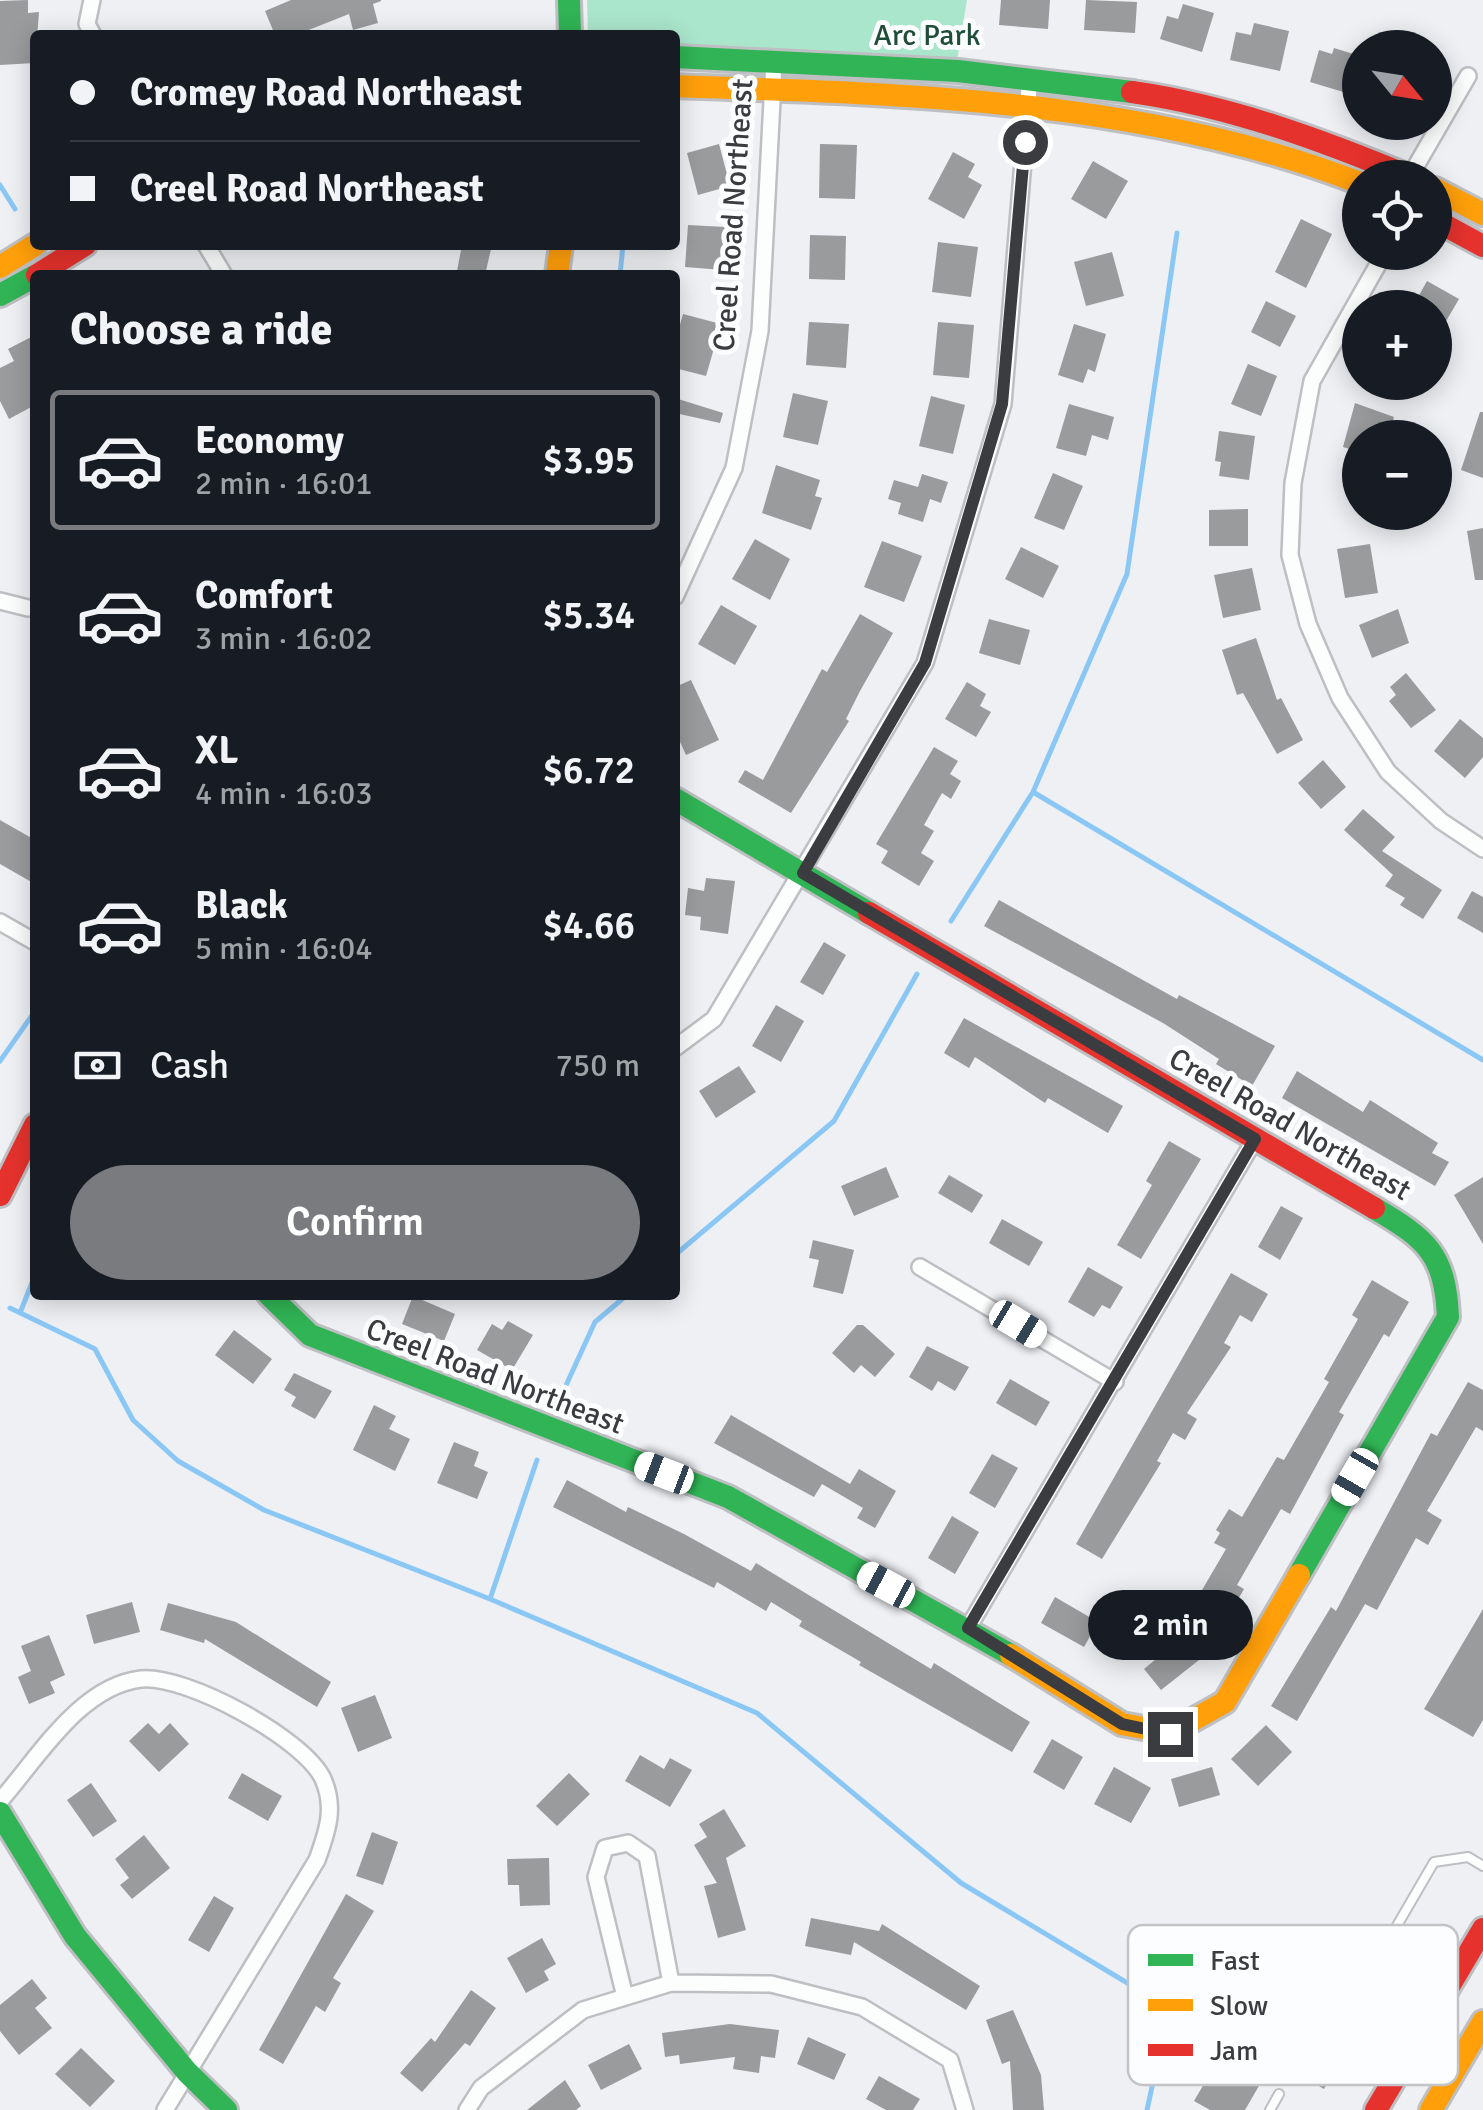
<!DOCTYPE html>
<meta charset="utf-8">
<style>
body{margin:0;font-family:Signika,sans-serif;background:#242831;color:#f1f3f6;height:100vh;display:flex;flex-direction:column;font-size:38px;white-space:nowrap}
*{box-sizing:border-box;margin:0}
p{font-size:32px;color:#9ea1a6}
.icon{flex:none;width:55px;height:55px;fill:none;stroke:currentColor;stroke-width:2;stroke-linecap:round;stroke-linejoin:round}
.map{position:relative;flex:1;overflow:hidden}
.panel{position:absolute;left:30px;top:270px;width:650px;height:1030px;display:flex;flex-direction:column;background:#171b24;border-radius:10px;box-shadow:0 5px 25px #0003}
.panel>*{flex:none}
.hud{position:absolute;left:30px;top:30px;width:650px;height:220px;border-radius:10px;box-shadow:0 5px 25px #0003;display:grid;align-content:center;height:220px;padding:0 40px;background:#171b24}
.needle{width:65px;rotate:120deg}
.tools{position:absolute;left:1342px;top:30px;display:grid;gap:20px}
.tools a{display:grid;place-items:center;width:110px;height:110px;border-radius:50%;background:#171b24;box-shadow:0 5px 25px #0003;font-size:50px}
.end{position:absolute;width:45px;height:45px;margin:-22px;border:12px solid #3b3c3f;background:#fff;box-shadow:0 0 0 5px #fff}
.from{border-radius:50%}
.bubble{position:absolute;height:70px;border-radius:35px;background:#171b24;box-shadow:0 5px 25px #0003;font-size:32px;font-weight:600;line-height:70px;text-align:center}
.car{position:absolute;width:30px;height:60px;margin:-30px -15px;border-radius:12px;box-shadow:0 0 8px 2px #0007;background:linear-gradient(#fff 24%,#345 0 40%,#fff 0 76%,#345 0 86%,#fff 0)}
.hud b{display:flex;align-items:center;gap:35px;height:95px;font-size:38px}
.hud b+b{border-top:2px solid #363941}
.hud i{width:25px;height:25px;background:#f1f3f6}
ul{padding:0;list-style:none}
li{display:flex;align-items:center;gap:30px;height:140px;margin:0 20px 15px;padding:0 20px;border:5px solid transparent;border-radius:10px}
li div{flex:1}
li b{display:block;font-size:38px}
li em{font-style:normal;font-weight:600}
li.selected{border-color:#7a7b7e}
li>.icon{width:90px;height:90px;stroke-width:1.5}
h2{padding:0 40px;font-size:45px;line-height:120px}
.pay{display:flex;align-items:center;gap:25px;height:110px;padding:0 40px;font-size:38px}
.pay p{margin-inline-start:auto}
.primary-button{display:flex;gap:20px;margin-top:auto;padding:20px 40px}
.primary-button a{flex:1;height:115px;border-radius:60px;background:#7a7b7e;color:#fff;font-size:40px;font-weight:600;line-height:115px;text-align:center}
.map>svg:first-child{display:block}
</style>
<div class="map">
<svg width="1483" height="2110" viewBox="0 0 1483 2110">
<rect width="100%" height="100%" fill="#eef0f4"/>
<path fill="#aae6cc" d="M587 0H967L955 73 842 58 675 45V35H588Z"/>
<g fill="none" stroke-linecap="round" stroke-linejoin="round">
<path stroke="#8bc7f5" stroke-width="5" d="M0 185 15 209
M620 275 623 245
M1033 792 1483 1060
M951 921 1033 792 1127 574 1177 233
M0 1061 35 1011
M675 1255 834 1121 917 974
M10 1308 95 1349 133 1420 178 1461 264 1510 490 1599 757 1713 961 1883 1169 2008 1147 2110
M20 1313 35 1275
M562 1394 595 1322 627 1295
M490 1599 537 1460"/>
</g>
<path fill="#999b9d" d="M28 0V13L39 12 35 63 0 65V1Z
M291 0H381V1L373 4 378 23 353 30 349 14 296 35H275L265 11Z
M1001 0H1050L1048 29 999 25Z
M1086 0 1137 2 1135 33 1084 30Z
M1183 4 1214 13 1202 52 1160 39 1167 16 1178 19Z
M1254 23 1289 31 1280 71 1230 60 1236 32 1251 35Z
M1334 48 1360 56V97L1310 82 1319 50 1332 54Z
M719 144 730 186 698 195 687 153Z
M820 144 857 145 855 199 819 198Z
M953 152 975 164 968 177 982 185 964 219 928 199Z
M1093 161 1128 181 1106 219 1071 199Z
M1301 219 1332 234 1306 288 1275 272Z
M688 225 726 227 723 270 685 267Z
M810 235 846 236 845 280 809 279Z
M938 242 978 247 971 297 932 292Z
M462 245H492L485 275 457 271Z
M1112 252 1124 296 1086 306 1074 262Z
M1427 281 1459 299 1435 340V308H1412Z
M1266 301 1296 316 1280 347 1251 332Z
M683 314 721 324 706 376 675 368V342Z
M809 322 849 324 846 368 806 365Z
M938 322 974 325 969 378 933 375Z
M1074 324 1106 334 1095 372 1088 369 1083 383 1058 375Z
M35 335V405L9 419 0 401V368L14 361 8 349Z
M1248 364 1277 376 1261 416 1231 404Z
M793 393 828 401 818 445 783 437Z
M931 396 965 405 953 454 919 446Z
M675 398 723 413 720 423 675 413Z
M1355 403 1394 417 1389 438H1360V452L1343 447Z
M1069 404 1114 417 1108 440 1092 435 1086 456 1056 448Z
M1480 412H1483V478L1461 470Z
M1219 431 1255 436 1249 480 1219 476 1221 462 1215 461Z
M776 465 820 480 815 496 822 498 811 530 762 513Z
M1053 473 1083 486 1064 530 1034 518Z
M922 474 948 482 941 503 930 499 923 522 898 514 901 503 888 499 894 480 918 487Z
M1248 509V546H1209V510Z
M1483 528V580H1475L1467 531Z
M755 539 790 559 770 600 732 579Z
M882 541 922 556 904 602 864 587Z
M1370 544 1378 593 1345 598 1337 549Z
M1021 547 1059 566 1043 598 1005 579Z
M1252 568 1261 610 1223 618 1214 575Z
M721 605 757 626 735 665 698 644Z
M1398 609 1409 643 1372 658 1359 625Z
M860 614 893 633 860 691 846 719 849 721 791 813 738 782 745 770 763 780 822 669 827 672Z
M989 619 1030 630 1020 665 979 653Z
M1256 638 1277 700 1281 698 1303 740 1277 754 1243 693 1237 695 1222 650Z
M1406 673 1436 710 1411 728 1389 701 1396 695 1390 687Z
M691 680 719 740 686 755 675 731V687Z
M967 682 986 694 980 706 991 712 976 737 945 719Z
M1460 719 1483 738V757L1465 778 1434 751Z
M934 747 958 761 950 774 961 781 951 799 942 793 924 825 934 831 921 853 934 861 919 886 881 863 888 851 876 844Z
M1323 760 1346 787 1321 809 1298 783Z
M1363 809 1395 837 1382 851 1442 890 1423 919 1400 905 1405 898 1385 886 1393 875 1344 830Z
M0 820 35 840V884L0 864Z
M706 878 735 881 728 934 700 930 701 917 685 915 688 888 704 891Z
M1472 891 1483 897V933L1457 918Z
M999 900 1177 999 1179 995 1275 1046 1252 1086 1216 1064 1219 1059 1163 1023 984 926Z
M824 942 846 955 823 995 800 982Z
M776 1005 804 1021 781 1062 752 1046Z
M964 1018 1123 1106 1108 1133 1048 1098 1045 1103 975 1057 969 1068 944 1053Z
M739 1066 756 1092 716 1118 699 1091Z
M1297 1071 1363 1112 1370 1100 1438 1143 1432 1153 1449 1162 1435 1186 1282 1098Z
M1169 1141 1201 1159 1141 1259 1117 1245 1152 1185 1146 1181Z
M886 1167 899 1197 854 1216 841 1186Z
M949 1175 983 1195 972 1213 938 1193Z
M1483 1177V1244L1454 1195Z
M1281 1206 1303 1218 1280 1260 1258 1247Z
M1002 1219 1043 1242 1029 1266 989 1243Z
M813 1240 854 1250 843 1294 813 1287 819 1260 809 1258Z
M1088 1267 1123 1287 1110 1309 1102 1305 1094 1317 1068 1302Z
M1231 1273 1268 1294 1252 1322 1240 1315 1224 1343 1231 1347 1187 1413 1197 1419 1185 1440 1173 1433 1157 1461 1161 1463 1102 1559 1076 1544Z
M1372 1280 1409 1302 1389 1337 1384 1334 1339 1412 1344 1415 1290 1514 1281 1509 1237 1585 1244 1589 1219 1632 1188 1614 1226 1549 1214 1543 1220 1533 1216 1530 1229 1509 1242 1517 1277 1457 1284 1460 1329 1382 1324 1379 1358 1319 1352 1315Z
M413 1296 455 1314 444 1341 402 1324Z
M508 1321 533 1335 512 1370 477 1350 492 1324 502 1330Z
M857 1325H863L895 1354 875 1377 861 1365 854 1373 832 1353Z
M234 1330 272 1359 253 1384 215 1355Z
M927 1346 969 1367 955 1391 938 1381 932 1391 909 1377Z
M294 1373 332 1391 315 1419 291 1406 296 1397 284 1390Z
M1010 1379 1050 1402 1036 1426 996 1403Z
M1468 1382 1483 1390V1431L1476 1427 1427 1511 1442 1520 1428 1545 1416 1538 1377 1610 1365 1604 1297 1721 1271 1706 1331 1607 1336 1611 1431 1433 1437 1436Z
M374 1405 396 1416 389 1429 410 1439 395 1471 353 1450Z
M731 1415 850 1484 859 1469 896 1491 875 1528 857 1518 863 1508 822 1484 814 1497 714 1443Z
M454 1442 479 1452 474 1466 488 1472 477 1499 437 1483Z
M992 1454 1018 1468 995 1508 969 1493Z
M567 1480 626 1512 628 1507 684 1534 751 1571 756 1563 931 1669 934 1663 1030 1722 1012 1752 859 1665 861 1662 799 1626 802 1621 771 1602 766 1611 717 1582 714 1588 553 1507Z
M952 1516 979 1532 955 1574 928 1558Z
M1055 1597 1098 1622 1084 1647 1041 1623Z
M132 1602 140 1632 94 1644 86 1615Z
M168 1603 236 1622 331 1682 317 1707 205 1639 204 1643 160 1630Z
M1483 1609V1720L1473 1737 1424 1709Z
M1174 1630 1199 1660 1161 1690 1144 1669 1162 1654 1155 1645Z
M49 1635 65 1675 50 1682 55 1693 29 1704 18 1677 31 1671 21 1646Z
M375 1695 392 1738 358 1752 341 1708Z
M148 1723 159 1734 170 1723 189 1744 159 1772 129 1741Z
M1266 1725 1292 1752 1258 1786 1231 1759Z
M1052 1739 1083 1757 1064 1790 1033 1772Z
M640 1755 664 1769 670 1758 692 1770 670 1807 625 1781Z
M1114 1767 1151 1788 1131 1823 1094 1804Z
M1212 1767 1220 1795 1179 1807 1171 1779Z
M242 1773 282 1796 268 1821 228 1798Z
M569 1773 590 1794 557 1826 536 1806Z
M91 1783 117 1821 93 1837 67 1800Z
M724 1809 746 1846 726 1858 746 1930 718 1938 704 1886 717 1883 694 1845 707 1837 699 1824Z
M372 1832 398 1842 383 1885 356 1876Z
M144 1835 170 1868 132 1899 120 1885 129 1878 115 1859Z
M549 1858 550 1905 520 1906 519 1885H508L507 1859Z
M346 1894 374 1911 333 1978 341 1983 325 2012 316 2006 283 2064 259 2050Z
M214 1896 234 1908 209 1952 188 1940Z
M811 1918 879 1931 882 1924 980 1986 966 2010 854 1942 851 1955 805 1946Z
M542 1938 556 1964 544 1971 549 1980 526 1993 507 1958Z
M32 1979 47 1998 35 2008 52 2028 19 2055 0 2031V2005Z
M471 1990 496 2008 470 2046 465 2043 422 2092 400 2073 431 2038 435 2042Z
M1270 2004 1348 2049 1324 2089 1274 2060 1245 2110H1210L1194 2101 1226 2046 1241 2055Z
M1013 2010 1041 2075 1044 2110H1013L1010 2061 1002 2064 986 2020Z
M730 2024 779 2030 775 2058 761 2056 759 2073 733 2069 735 2057 680 2064 679 2055 665 2057 662 2033Z
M808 2037 846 2054 834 2080 797 2064Z
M629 2044 642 2069 601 2090 588 2065Z
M81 2048 115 2081 90 2107 55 2074Z
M879 2076 920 2099 913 2110H886L866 2099Z
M565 2080 581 2106 576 2110H527Z"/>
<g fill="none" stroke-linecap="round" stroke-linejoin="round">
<defs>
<path id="lane" d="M1438 1995 1377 1960 1434 1862 1468 1857 1483 1866
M1270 2110 1279 2094"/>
<path id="street" d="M92 0 87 24 93 35
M1409 178 1468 76
M206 245 224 275
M1385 252 1312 381 1293 483 1290 555 1308 624 1340 698 1388 772 1441 821 1483 849
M675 597 734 468 760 331 774 62
M0 601 28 608
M0 922 35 942
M675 1048 714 1019 925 663 1003 404 1030 77
M920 1267 1115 1382
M968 1628 1255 1139
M0 1801C38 1758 80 1686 141 1679 185 1674 305 1739 323 1779 336 1808 327 1832 317 1860L165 2110
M625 1997 596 1877 605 1848 628 1843 647 1856 671 1983
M467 2110 481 2088 583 2010 671 1983 771 1984 862 2007 950 2060 965 2110"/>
<path id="fast" d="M569 0 570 35
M675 57 958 71 1132 92
M0 295 35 276
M675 799 869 913
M269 1295 310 1335 728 1497 1011 1655
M1299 1575 1448 1317C1445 1254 1427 1239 1374 1208
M0 1813 75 1936 187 2072 226 2110"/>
<path id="slow" d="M675 86C906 94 1143 99 1360 183
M1435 189 1483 214
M0 267 35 245
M557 275 561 245
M1011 1655 1122 1724 1170 1733 1225 1702 1299 1575
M1431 2110 1483 2022"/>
<path id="jam" d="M1132 92C1230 106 1322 140 1413 178
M1435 220 1483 246
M37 275 85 245
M869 913 1374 1208
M0 1195 35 1125
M1376 2110 1483 1929"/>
</defs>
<use href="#lane" stroke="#bebfc2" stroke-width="12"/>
<use href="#street" stroke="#bebfc2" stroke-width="20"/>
<use href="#fast" stroke="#bebfc2" stroke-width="28"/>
<use href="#slow" stroke="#bebfc2" stroke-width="28"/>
<use href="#jam" stroke="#bebfc2" stroke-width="28"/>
<use href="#lane" stroke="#fcfdfd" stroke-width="8"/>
<use href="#street" stroke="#fcfdfd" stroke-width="15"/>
<use href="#fast" stroke="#30b455" stroke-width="22"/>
<use href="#slow" stroke="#ff9f0a" stroke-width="22"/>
<use href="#jam" stroke="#e5322d" stroke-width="22"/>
</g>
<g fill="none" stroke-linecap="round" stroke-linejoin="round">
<path stroke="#3b3c3f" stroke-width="12" d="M1025 142 1002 404 925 663 803 873 1255 1139 968 1628 1122 1724 1170 1734"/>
</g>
<g text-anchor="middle" stroke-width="10" stroke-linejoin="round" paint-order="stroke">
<g font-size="30" fill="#1f4d38" stroke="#fcfdfe">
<text x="927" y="45">Arc Park</text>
</g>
<g font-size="30" fill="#3b3c3f" stroke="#fcfdfe">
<text transform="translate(733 215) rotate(-86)" y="10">Creel Road Northeast</text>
<text transform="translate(1290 1124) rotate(30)" y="10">Creel Road Northeast</text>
<text transform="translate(495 1376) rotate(21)" y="10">Creel Road Northeast</text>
</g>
</g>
<rect x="1128" y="1925" width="330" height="160" rx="15" fill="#fcfdfe" stroke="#c2c3c5" stroke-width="2.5"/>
<rect x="1148" y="1954" width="45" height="12" fill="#30b455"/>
<rect x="1148" y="1999" width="45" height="12" fill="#ff9f0a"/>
<rect x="1148" y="2044" width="45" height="12" fill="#e5322d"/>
<g font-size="28" fill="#3b3c3f">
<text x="1210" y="1970">Fast</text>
<text x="1210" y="2015">Slow</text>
<text x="1210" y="2060">Jam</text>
</g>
</svg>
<div class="tools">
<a><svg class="needle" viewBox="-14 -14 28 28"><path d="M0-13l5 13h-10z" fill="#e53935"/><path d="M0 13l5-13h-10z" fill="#9ea1a6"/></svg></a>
<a><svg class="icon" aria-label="locate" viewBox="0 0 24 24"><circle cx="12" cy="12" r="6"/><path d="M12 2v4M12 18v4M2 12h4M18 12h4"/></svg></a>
<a>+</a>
<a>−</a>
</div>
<i class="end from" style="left:1025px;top:142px"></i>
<i class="end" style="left:1170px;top:1734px"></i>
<div class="bubble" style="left:1088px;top:1590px;width:165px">2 min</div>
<i class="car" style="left:1018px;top:1324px;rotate:121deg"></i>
<i class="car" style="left:664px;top:1473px;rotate:291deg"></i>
<i class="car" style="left:1355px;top:1477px;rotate:210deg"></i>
<i class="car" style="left:886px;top:1585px;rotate:298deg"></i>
<div class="hud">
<b><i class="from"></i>Cromey Road Northeast</b>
<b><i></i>Creel Road Northeast</b>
</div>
<section class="panel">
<h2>Choose a ride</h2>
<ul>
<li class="selected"><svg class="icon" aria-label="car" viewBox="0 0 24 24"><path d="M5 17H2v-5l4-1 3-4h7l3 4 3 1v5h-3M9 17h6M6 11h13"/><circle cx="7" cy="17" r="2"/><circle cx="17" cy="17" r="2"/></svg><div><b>Economy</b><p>2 min · 16:01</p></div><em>$3.95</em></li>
<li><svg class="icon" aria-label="car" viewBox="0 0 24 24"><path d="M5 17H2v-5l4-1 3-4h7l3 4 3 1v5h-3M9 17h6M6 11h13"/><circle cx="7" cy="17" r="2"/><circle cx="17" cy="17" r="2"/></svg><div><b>Comfort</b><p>3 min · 16:02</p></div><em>$5.34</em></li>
<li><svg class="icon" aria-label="car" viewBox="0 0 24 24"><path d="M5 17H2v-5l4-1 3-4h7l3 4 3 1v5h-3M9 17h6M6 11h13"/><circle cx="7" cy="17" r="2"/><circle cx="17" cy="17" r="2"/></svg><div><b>XL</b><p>4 min · 16:03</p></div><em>$6.72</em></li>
<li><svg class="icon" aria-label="car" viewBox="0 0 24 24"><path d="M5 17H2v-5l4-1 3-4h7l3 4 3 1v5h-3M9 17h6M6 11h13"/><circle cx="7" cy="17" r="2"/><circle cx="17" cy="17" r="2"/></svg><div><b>Black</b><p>5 min · 16:04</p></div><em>$4.66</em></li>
</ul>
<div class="pay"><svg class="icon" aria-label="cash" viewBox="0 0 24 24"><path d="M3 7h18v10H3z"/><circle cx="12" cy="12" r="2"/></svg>Cash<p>750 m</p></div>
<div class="primary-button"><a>Confirm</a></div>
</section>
</div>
